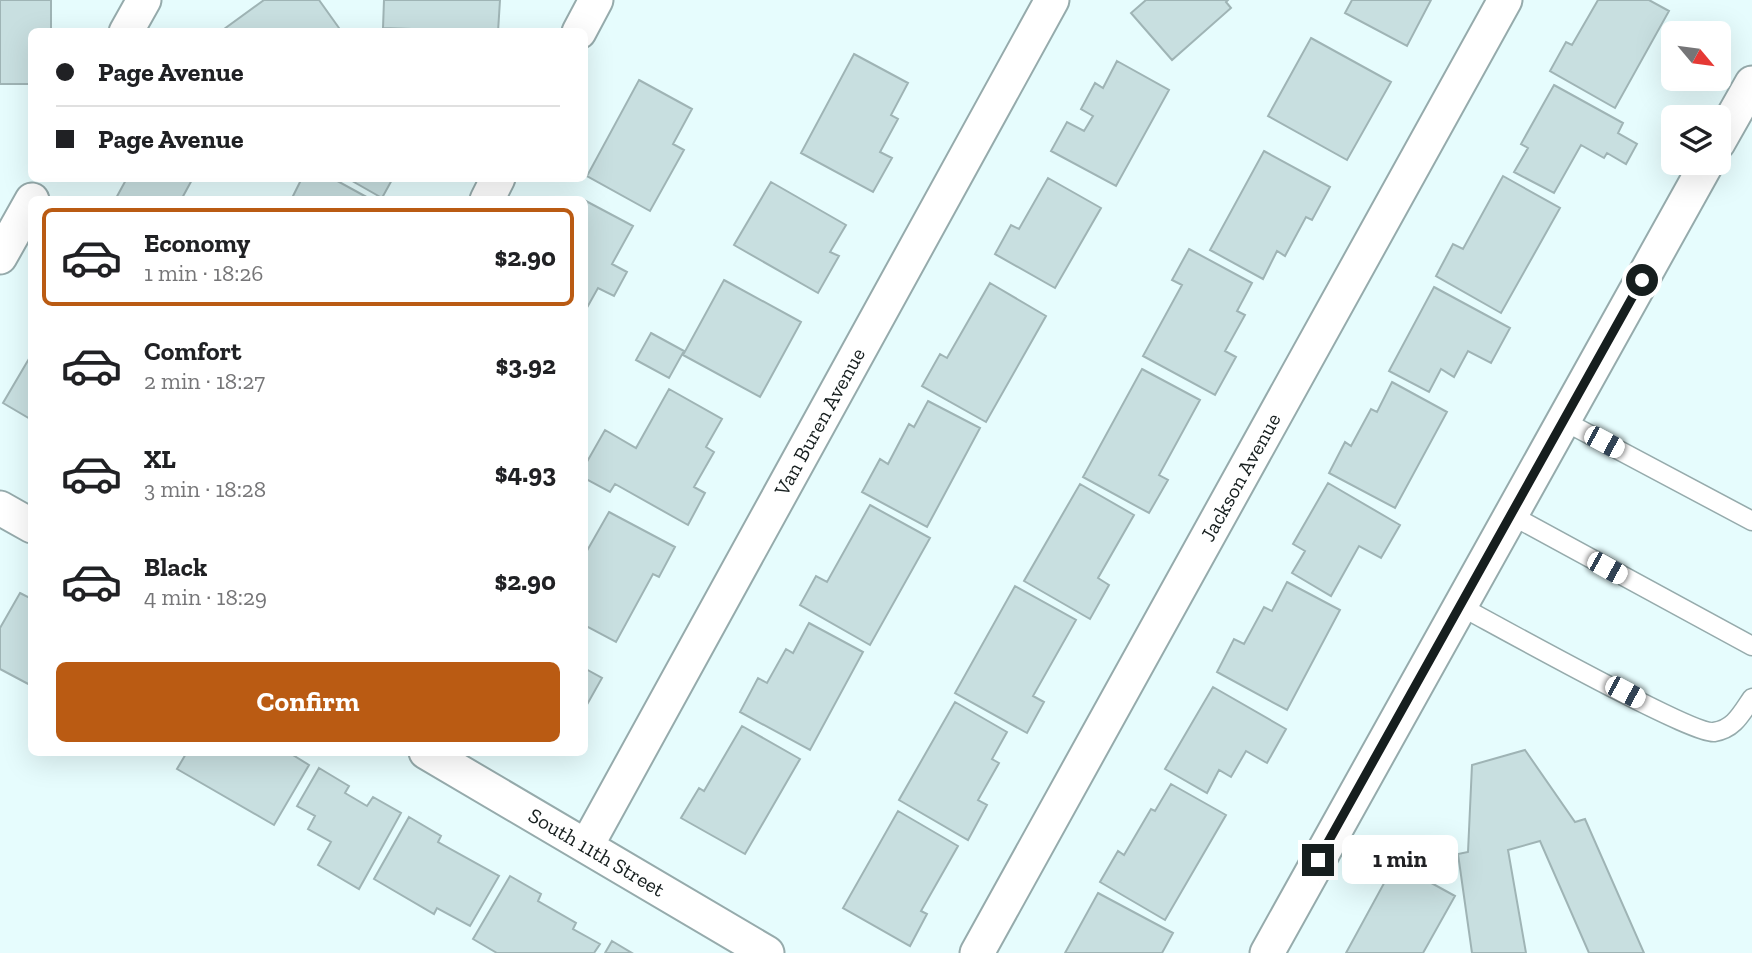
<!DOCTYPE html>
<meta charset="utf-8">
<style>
body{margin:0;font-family:"Zilla Slab",serif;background:#f6f6f6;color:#202124;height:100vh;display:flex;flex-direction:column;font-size:26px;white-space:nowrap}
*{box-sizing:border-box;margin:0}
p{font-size:23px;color:#757577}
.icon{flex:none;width:38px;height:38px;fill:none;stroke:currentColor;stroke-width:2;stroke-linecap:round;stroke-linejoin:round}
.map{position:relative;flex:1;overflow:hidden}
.side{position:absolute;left:28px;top:196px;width:560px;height:560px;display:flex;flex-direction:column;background:#fff;border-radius:10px;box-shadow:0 7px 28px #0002}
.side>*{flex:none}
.banner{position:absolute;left:28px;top:28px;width:560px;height:154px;border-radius:10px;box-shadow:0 7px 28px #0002;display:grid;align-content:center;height:154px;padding:0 28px;background:#fff}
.needle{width:46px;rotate:119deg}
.buttons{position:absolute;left:1661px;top:21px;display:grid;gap:14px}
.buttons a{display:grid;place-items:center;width:70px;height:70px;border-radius:10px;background:#fff;box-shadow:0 7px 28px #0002;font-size:35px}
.end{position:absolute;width:32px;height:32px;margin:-16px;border:9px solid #161e1e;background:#fff;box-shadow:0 0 0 4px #fff}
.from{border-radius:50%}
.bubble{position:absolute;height:49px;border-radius:10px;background:#fff;box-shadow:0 7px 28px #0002;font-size:23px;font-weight:800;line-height:49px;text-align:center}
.car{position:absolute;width:21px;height:42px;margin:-21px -10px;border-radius:9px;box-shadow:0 0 5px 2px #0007;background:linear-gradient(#fff 24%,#345 0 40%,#fff 0 76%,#345 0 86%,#fff 0)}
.banner b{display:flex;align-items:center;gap:24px;height:66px;font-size:26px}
.banner b+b{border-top:2px solid #e0e0e0}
.banner i{width:18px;height:18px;background:#202124}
ul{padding:12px 0 0;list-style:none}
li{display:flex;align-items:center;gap:21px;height:98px;margin:0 14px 10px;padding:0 14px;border:4px solid transparent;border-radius:10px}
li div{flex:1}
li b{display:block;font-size:26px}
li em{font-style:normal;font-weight:800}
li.on{border-color:#ba5b13}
li>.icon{width:63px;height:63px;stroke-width:1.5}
.action{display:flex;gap:14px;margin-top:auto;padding:14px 28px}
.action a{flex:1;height:80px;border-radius:10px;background:#ba5b13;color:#fff;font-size:28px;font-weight:800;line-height:80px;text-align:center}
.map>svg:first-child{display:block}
</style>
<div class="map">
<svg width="1752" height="953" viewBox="0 0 1752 953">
<rect width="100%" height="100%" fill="#e6fcfd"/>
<path fill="#c8dfe0" stroke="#9fb4b5" stroke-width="2" d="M0 0H51V32H32V84H0Z
M264 0H319L339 28 334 32H220Z
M384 0H500L498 32 383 28Z
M1146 0H1228L1226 2 1231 8 1172 60 1131 13Z
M1352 0H1431L1407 46 1345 13Z
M1598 0H1649L1669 11 1615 108 1550 71 1566 42 1572 45Z
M1311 38 1391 82 1347 160 1268 116Z
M854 54 908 83 891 115 898 119 880 152 892 158 873 192 801 153Z
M1117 61 1169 90 1116 186 1051 151 1067 122 1084 131 1093 116 1081 109 1095 83 1103 88Z
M639 80 692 109 673 144 684 150 650 211 587 176Z
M1554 85 1623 123 1618 133 1637 144 1626 164 1607 153 1604 158 1581 145 1554 193 1514 172 1528 148 1521 144Z
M1264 151 1330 187 1312 220 1306 217 1285 256 1277 251 1263 279 1210 250Z
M1503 176 1560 208 1501 313 1436 276 1453 244 1463 249Z
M127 178H193L181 200H115Z
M302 178H332L372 200H291Z
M347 178H393L382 198Z
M1048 178 1101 208 1055 288 995 254 1011 225 1019 229Z
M771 182 846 225 830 252 839 256 818 293 734 245Z
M584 200 633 226 612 264 627 272 614 296 598 288 584 313Z
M1189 249 1252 283 1237 311 1245 315 1225 351 1236 357 1215 395 1143 356 1182 285 1172 280Z
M724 280 801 322 760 397 683 355Z
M990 283 1046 316 986 422 922 386 940 354 947 358Z
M1434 287 1510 328 1491 363 1468 351 1454 377 1441 369 1429 392 1389 371Z
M651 333 684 351 669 378 636 360Z
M30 357H32V420L3 403Z
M1142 369 1200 400 1159 475 1168 480 1149 513 1083 477Z
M1392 382 1447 412 1395 508 1329 473 1345 442 1351 446 1371 409 1377 412Z
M669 389 722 419 706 447 714 452 694 487 705 493 688 525 615 484 610 492 584 478V467L605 430 636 448Z
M928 401 980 428 927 527 862 492 880 459 888 464 909 424 914 427Z
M1328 483 1400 525 1381 558 1359 546 1331 596 1292 573 1305 551 1293 544Z
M1080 484 1134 515 1098 578 1109 585 1090 619 1024 581Z
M870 505 930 538 870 645 800 605 816 576 827 582Z
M609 512 675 547 659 577 653 574 616 642 584 625V556Z
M1287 582 1340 610 1287 710 1217 672 1234 639 1244 644 1264 607 1272 611Z
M1015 586 1076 620 1033 696 1044 702 1027 733 955 693Z
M20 593 32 599V686L0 669V628Z
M809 623 863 652 810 750 740 712 758 678 767 683 786 649 793 653Z
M584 668 602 678 584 710Z
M1213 687 1286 729 1267 763 1246 751 1231 777 1219 770 1207 793 1165 769Z
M955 702 1007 732 992 759 999 763 978 800 987 805 968 840 899 800Z
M742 726 800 759 745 854 681 818 699 788 704 791Z
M1525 750 1575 822 1585 819 1644 953H1589L1540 841 1508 850 1526 953H1472L1458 854 1468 852 1472 765Z
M187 752H288L309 765 274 825 177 769Z
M319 768 349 786 345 793 367 806 373 797 401 813 359 889 318 865 331 842 308 829 315 816 297 806Z
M1171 784 1226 815 1165 920 1100 882 1118 851 1124 855 1151 809 1155 811Z
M898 811 958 846 921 911 927 914 910 946 843 908Z
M409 817 441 836 438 842 499 876 470 926 437 908 434 914 374 879Z
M1395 863 1455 896 1423 953H1346Z
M510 876 541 894 538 901 576 923 573 929 600 944 594 953H497L473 939Z
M1098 893 1173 933 1162 953H1065Z
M612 941 632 953H605Z"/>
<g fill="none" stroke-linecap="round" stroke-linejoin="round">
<defs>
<path id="lane" d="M1564 421 1752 521
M1511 515 1752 646
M1460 606C1494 624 1692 735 1714 732 1734 729 1741 714 1752 698"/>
<g id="street">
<path d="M126 32 144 0"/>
<path d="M579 32 596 0"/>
<path d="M1718 143 1752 83"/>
<path d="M487 200 498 178"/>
<path d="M0 257 32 200"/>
<path d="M0 508 32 526"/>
<path id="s1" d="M426 752 767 953"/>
<path id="s2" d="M587 845 1052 0"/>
<path id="s3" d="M977 953 1505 0"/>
<path d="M1267 953 1707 163"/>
</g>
</defs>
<use href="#lane" stroke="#96abac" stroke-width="21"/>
<use href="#street" stroke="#96abac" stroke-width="37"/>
<use href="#lane" stroke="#fff" stroke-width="18"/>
<use href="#street" stroke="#fff" stroke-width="33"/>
</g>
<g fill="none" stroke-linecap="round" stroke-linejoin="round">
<path stroke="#161e1e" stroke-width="9" d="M1318 860 1642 280"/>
</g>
<g text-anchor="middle" stroke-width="5" stroke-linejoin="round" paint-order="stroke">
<g font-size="21" fill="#161e1e" stroke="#fff">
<text dy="7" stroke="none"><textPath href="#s2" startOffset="483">Van Buren Avenue</textPath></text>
<text dy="7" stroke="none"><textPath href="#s3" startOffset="544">Jackson Avenue</textPath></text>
<text dy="7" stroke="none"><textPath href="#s1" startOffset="198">South 11th Street</textPath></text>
</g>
</g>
</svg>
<div class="buttons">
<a><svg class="needle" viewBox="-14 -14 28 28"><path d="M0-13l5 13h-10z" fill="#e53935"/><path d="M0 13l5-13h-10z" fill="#757577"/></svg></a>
<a><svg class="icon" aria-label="layers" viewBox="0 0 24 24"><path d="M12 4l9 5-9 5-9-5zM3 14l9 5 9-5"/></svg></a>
</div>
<i class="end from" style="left:1642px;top:280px"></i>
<i class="end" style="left:1318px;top:860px"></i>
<div class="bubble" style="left:1342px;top:835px;width:116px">1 min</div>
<i class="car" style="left:1604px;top:442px;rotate:118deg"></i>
<i class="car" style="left:1607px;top:568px;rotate:119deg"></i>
<i class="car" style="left:1625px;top:692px;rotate:118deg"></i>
<div class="banner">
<b><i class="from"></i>Page Avenue</b>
<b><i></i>Page Avenue</b>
</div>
<section class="side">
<ul>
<li class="on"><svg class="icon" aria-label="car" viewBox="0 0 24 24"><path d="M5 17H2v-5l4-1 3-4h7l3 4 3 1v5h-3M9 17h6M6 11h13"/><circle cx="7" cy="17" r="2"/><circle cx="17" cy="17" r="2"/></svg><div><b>Economy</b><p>1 min · 18:26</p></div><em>$2.90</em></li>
<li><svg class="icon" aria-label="car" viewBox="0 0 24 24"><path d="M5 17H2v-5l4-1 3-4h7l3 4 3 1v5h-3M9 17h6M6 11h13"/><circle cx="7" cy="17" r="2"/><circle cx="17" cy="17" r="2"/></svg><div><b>Comfort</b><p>2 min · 18:27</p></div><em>$3.92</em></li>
<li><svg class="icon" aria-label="car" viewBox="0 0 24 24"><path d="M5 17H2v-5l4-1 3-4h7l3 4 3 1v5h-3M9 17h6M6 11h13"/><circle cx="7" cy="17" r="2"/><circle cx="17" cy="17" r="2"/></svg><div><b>XL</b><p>3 min · 18:28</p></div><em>$4.93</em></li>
<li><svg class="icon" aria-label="car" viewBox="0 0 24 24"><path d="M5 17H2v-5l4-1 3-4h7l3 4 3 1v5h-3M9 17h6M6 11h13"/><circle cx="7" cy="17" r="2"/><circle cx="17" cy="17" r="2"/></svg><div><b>Black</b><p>4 min · 18:29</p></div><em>$2.90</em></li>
</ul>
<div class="action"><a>Confirm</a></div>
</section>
</div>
